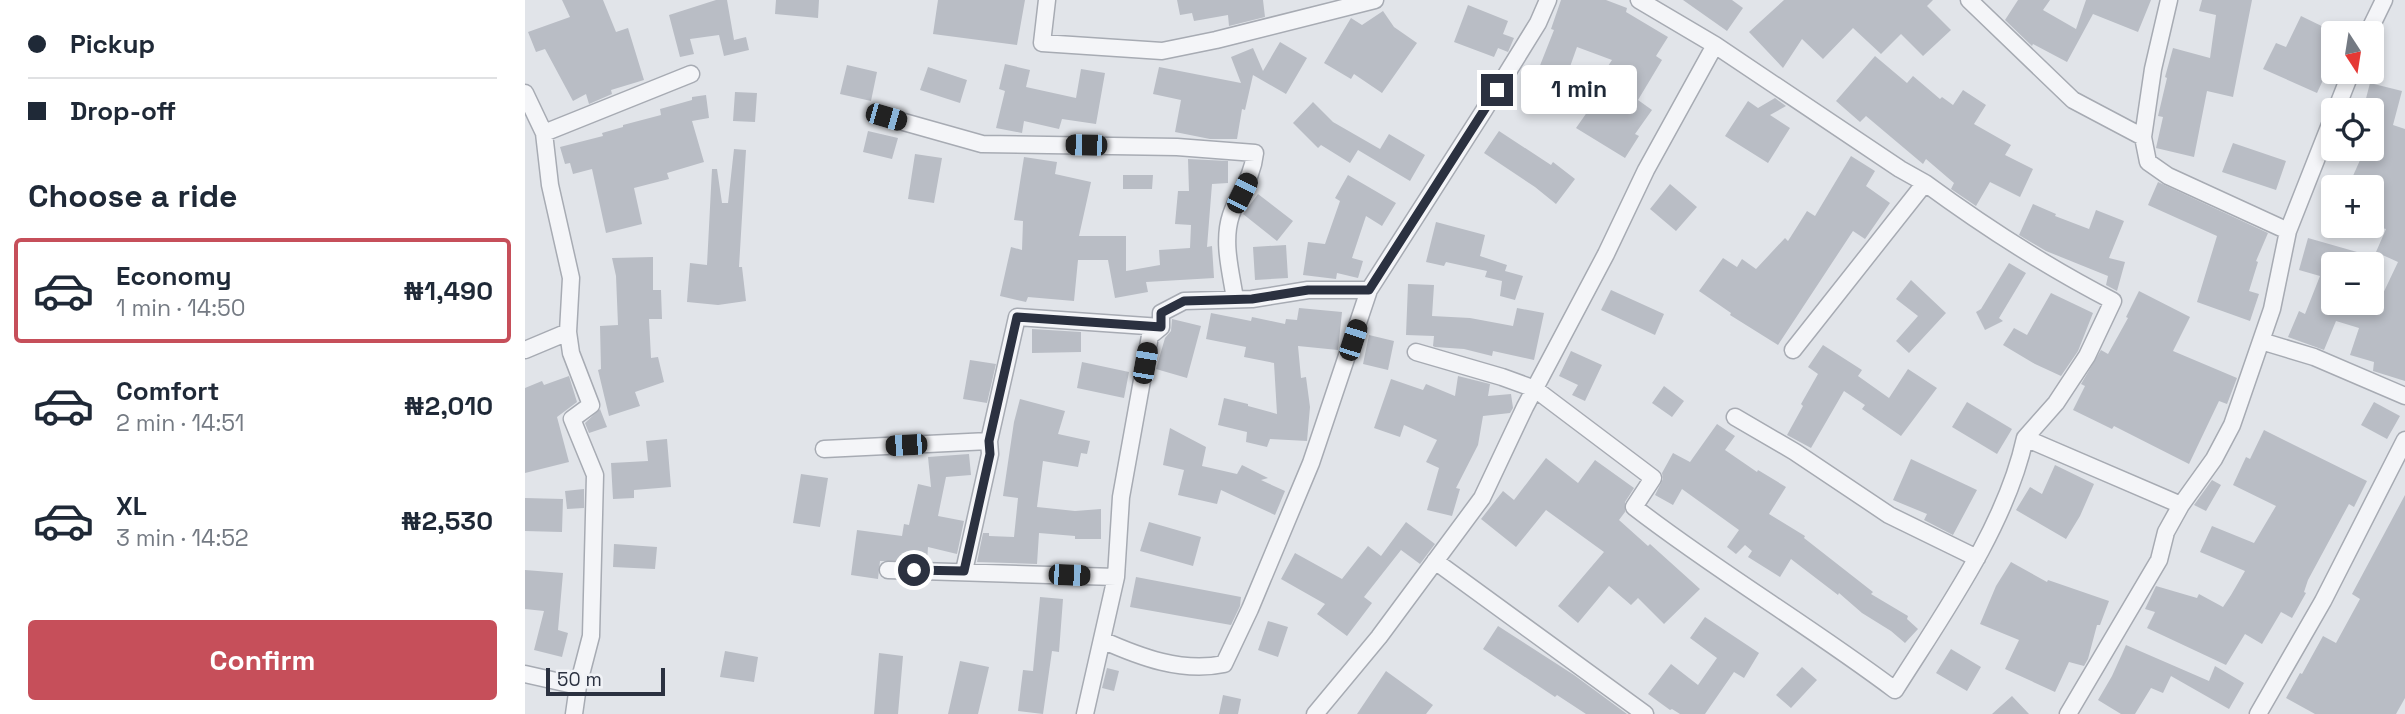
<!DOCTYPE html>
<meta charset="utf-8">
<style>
body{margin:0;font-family:"Space Grotesk",sans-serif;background:#f6f6f7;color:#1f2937;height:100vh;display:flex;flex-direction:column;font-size:26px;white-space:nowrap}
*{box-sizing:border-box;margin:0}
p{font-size:23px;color:#747a83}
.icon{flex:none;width:38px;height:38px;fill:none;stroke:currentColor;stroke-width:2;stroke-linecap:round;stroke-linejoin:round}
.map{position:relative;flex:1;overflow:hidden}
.panel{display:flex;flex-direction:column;background:#fff;width:525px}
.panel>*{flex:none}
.hud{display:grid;align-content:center;height:154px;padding:0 28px;background:#fff}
.needle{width:46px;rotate:168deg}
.buttons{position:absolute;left:1796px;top:21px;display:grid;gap:14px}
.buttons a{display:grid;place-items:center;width:63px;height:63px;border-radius:7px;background:#fff;box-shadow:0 4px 10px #0003;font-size:35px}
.scale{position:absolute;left:21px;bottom:18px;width:119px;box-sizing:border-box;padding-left:7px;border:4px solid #2b3140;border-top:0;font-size:19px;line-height:24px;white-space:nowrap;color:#2b3140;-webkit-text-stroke:5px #f1f3f7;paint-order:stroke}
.end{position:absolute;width:32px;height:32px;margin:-16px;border:9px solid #2b3140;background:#fff;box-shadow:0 0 0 4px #fff}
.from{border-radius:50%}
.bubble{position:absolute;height:49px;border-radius:7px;background:#fff;box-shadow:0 4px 10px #0003;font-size:23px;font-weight:700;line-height:49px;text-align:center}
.car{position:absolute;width:21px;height:42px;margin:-21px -10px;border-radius:9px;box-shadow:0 0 5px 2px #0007;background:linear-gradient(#222 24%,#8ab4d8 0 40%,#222 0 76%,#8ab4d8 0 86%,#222 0)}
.hud b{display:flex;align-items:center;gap:24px;height:66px;font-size:26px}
.hud b+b{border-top:2px solid #e0e1e3}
.hud i{width:18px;height:18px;background:#1f2937}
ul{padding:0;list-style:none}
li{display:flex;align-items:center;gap:21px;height:105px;margin:0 14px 10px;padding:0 14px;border:4px solid transparent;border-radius:7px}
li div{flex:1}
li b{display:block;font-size:26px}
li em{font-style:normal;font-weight:700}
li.selected{border-color:#c64f5a}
li>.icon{width:63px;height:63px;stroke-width:1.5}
h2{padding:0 28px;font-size:32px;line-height:84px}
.action{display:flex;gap:14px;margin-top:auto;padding:14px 28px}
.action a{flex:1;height:80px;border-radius:7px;background:#c64f5a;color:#fff;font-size:28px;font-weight:700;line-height:80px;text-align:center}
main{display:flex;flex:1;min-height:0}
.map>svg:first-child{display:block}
</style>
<main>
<section class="panel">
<div class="hud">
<b><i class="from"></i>Pickup</b>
<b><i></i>Drop-off</b>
</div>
<h2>Choose a ride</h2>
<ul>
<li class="selected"><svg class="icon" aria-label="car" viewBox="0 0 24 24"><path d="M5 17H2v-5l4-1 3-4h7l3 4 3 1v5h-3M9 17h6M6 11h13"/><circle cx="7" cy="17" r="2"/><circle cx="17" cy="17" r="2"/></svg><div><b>Economy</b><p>1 min · 14:50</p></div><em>₦1,490</em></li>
<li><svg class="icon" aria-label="car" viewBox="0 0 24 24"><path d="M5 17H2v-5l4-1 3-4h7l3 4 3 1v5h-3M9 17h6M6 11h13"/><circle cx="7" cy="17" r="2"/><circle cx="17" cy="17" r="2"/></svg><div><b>Comfort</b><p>2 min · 14:51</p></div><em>₦2,010</em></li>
<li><svg class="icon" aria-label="car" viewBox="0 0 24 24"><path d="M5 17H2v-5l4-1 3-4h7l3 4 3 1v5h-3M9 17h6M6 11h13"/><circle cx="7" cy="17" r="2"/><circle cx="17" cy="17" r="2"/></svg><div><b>XL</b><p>3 min · 14:52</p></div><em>₦2,530</em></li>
</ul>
<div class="action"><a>Confirm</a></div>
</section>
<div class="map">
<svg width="1880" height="714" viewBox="0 0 1880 714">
<rect width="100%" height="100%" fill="#e1e4e9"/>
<path fill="#b9bdc5" d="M37 0H78L91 32 103 28 119 80 86 90 87 94 64 104 61 94 48 101 20 49 11 52 3 32 45 17Z
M191 0H202L209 40 221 37 224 50 199 56 194 35 165 39 169 54 155 57 144 15Z
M251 0H294L293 18 250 14Z
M413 0H500L492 45 408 34Z
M652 0H738L740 17 704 26 703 15 669 21 667 13 655 15Z
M1036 0H1081L1102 8 1101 12 1143 37 1131 56 1137 60 1113 100 1127 110 1110 134 1114 136 1100 158 1051 128 1091 71 1083 66 1087 60 1052 47 1041 78 1014 68 1029 30 1026 29Z
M1158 0H1207L1218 8 1202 31Z
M1259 0H1408L1402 6 1426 30 1398 56 1376 34 1356 54 1328 28 1298 59 1277 39 1258 68 1224 32Z
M1493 0H1525L1518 10 1551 29 1561 0H1626L1613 32 1568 14 1542 62 1508 44 1507 46 1480 20Z
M1677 0H1727L1708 97 1682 91 1669 157 1631 148 1638 117 1633 116 1642 78 1640 77 1648 48 1685 58 1691 15 1674 11Z
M943 5 983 21 978 34 989 38 983 52 973 48 969 57 929 42Z
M858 11 869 27 892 43 857 93 829 74 826 79 799 63 826 18 837 25Z
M1776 16 1811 33H1808V40L1796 63 1804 67 1792 93 1738 69 1751 43 1761 47Z
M755 42 782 58 761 94 728 75 720 110 717 109 712 139H685L650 132 656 100 628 94 634 67 716 83 706 57 728 48 738 71Z
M1350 56 1382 83 1388 76 1415 99 1417 97 1428 105 1438 90 1461 105 1449 124 1486 145 1480 155 1508 169 1495 197 1465 182 1451 206 1426 189 1429 183 1401 159 1398 164 1341 116 1335 122 1311 101Z
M480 64 505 70 501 87 551 98 556 69 580 73 571 124 537 119 534 129 499 121 497 133 471 128 480 91 474 89Z
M322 65 352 72 346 101 315 94Z
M403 67 442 80 435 103 395 90Z
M1845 83 1877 91 1868 125 1880 129V381L1848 371 1849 362 1825 355 1834 328 1811 321 1799 350 1763 337 1774 311 1780 314 1795 276 1774 270 1783 238 1839 254 1836 264H1808V303H1846V299L1854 302 1873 262 1851 252 1861 229 1846 225V187H1823L1840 149H1846V110H1838Z
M210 92 232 93 230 122 208 121Z
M181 95 184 118 167 121 179 162 142 173 144 179 109 188 117 224 81 233 67 169 48 174 45 163 40 164 35 147 78 136 77 133 98 127V125L136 115 135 109 167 100V97Z
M1250 98 1261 106 1245 115 1265 128 1243 163 1200 136 1223 101 1233 108Z
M788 102 808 122 855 149 864 134 900 155 885 181 833 150 825 163 796 145 793 148 768 123Z
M343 131 373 138 367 159 338 152Z
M974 131 1026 165 1028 162 1050 179 1031 204 1010 187 959 153Z
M1708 143 1761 161 1751 190 1697 172Z
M209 149 221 150 214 267H217L221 301 193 305 162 302 165 263 182 265 187 169H192L197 203H203Z
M390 154 417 158 409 203 383 199Z
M1326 156 1350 171 1341 186 1365 203 1340 239 1328 231 1253 345 1205 315 1206 313 1174 291 1198 258 1212 267 1217 259 1231 269 1260 238 1263 241 1282 211 1290 216Z
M499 157 532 162 530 174 566 182 554 236H601V271L635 265 634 250 665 248 666 225 650 224 653 191H664L663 159 703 161V183L687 184 682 247 687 246 689 278 621 282 623 292 590 298 583 260H553L549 301 503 297 501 302 475 296 486 247 497 250 498 221 489 220Z
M598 175H628L627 189H598Z
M823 175 871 203 857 226 841 216 827 258 838 261 833 278 812 273 811 279 778 275 783 242 800 244 815 201 810 198Z
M1633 182 1743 233 1731 261 1733 262 1724 291 1734 294 1725 321 1672 302 1692 236 1623 205Z
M1145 184 1172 207 1151 231 1125 209Z
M733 194 768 221 752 241 718 214Z
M1508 204 1531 214 1530 216 1564 229 1571 210 1599 221 1584 258 1600 262 1592 291 1581 285 1583 276 1521 251 1494 235Z
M911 222 960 235 955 256 982 265 980 271 998 276 990 300 975 296 977 281 960 277 962 271 921 262 919 266 901 262Z
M761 245 763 278 730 280 728 247Z
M128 257V290H136L137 319H124L126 358 133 357 139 382 110 392 115 406 84 416 73 370 76 369 75 326 93 325 91 276 87 258Z
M1484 263 1501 273 1474 318 1478 321 1460 330 1451 312 1456 309Z
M1386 280 1421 313 1384 353 1371 341 1393 316 1371 299Z
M883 284 909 285 907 316 945 318 988 326 992 308 1019 313 1009 360 968 351 967 356 939 349 910 347 908 346 909 336 881 335Z
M1086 290 1139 314 1130 335 1076 310Z
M1614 291 1665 317 1648 351 1712 378 1702 404 1694 401 1664 464 1589 426 1587 429 1548 410 1560 386 1556 384 1576 350 1583 354 1603 318 1601 317Z
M1526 293 1568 313 1553 351 1536 376 1510 364 1478 345 1489 328 1502 335Z
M774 308 817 312 813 350 773 346 776 378 781 377 785 407 782 441 745 439 742 447 721 442 722 432 693 425 699 398 723 404V406L752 414 749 363 719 357 721 347 681 339 686 313 726 321 727 317 760 324 761 319 772 320Z
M647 319 676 326 662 378 631 369 640 338 646 331Z
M507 329 556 332V352L507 353Z
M844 335 869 341 863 370 838 364Z
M1298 345 1337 370 1333 376 1364 398 1383 369 1412 388 1376 436 1337 409 1340 405 1319 391 1286 448 1262 435 1278 406 1276 404 1293 374 1283 367Z
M1046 351 1077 365 1060 401 1047 395 1053 385 1034 376Z
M445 360 471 364 462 403 438 399Z
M557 362 604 372 599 398 552 388Z
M44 376 52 402 32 417 44 462 0 473V388L17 381 19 385Z
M933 376 965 384 963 396 986 394 988 408 985 413 958 416 953 445 931 488 935 489 927 516 902 510 914 468 901 462 912 440 879 425 875 437 849 428 866 379 898 390 901 384 930 396Z
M1139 386 1159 401 1147 417 1127 403Z
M495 399 540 411 533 434 565 441 562 454 556 453 553 467 518 461 512 507 550 511 576 509V539H550V536L514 533 512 564 452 562 458 533H464V536L489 537 493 498 478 496 489 422Z
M1442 402 1487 429 1472 454 1427 427Z
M1849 402 1875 416 1862 439 1836 425Z
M75 409 82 427 64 433 60 423Z
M1192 424 1210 436 1200 450 1232 472 1233 470 1261 487 1244 514 1280 536 1279 538 1348 592 1346 594 1383 616 1382 619 1393 629 1380 643 1366 631 1337 613 1314 593 1313 595 1266 559 1255 577 1223 557 1227 551 1220 545 1211 554 1202 547 1214 530 1157 489 1148 505 1130 495 1138 479 1137 473 1148 453 1165 462Z
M645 428 681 447 677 466 712 474 717 465 743 478 736 480 760 491 750 515 696 490 692 504 653 495 659 470 638 465Z
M1739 430 1842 481 1829 507 1824 504 1783 580 1779 592 1781 593 1767 618 1756 612 1737 644 1720 634 1701 665 1622 628 1630 612 1620 609 1631 586 1672 598 1674 594 1698 607 1706 595 1720 571 1675 552 1687 526 1729 543 1751 506 1708 485 1721 457 1725 459Z
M142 439 146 487 109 490V498L88 499 86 463 123 461 121 441Z
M444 454 446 475 421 477 413 516 439 521 432 554 403 547 402 561H355L353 579 326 575 332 530 377 536 379 524 384 525 393 484 406 487 403 457Z
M1021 458 1053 483 1070 460 1109 488 1100 502V512L1094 520 1123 546 1125 544 1175 589 1139 624 1113 598 1106 605 1084 586 1053 623 1033 606 1079 552 1021 510 991 547 956 519 978 491 989 500Z
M1386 459 1452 490 1428 535 1399 520 1402 514 1368 500Z
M1530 465 1569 484 1555 516 1541 539 1491 510 1505 487 1517 494Z
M276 474 303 478 295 527 268 523Z
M1687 480 1696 485 1681 511 1669 505Z
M59 489V508L42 509 40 491Z
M1880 495V698L1871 714H1790L1761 698 1775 673 1777 674 1798 636 1811 643 1835 599 1827 594Z
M0 498 38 499 37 532 0 531Z
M624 522 676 537 668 566 615 551Z
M881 522 910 544 895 564 876 550 839 597 847 603 822 636 792 614 800 604 756 579 770 553 817 579 843 546 856 556Z
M89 544 132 547 130 569 88 567Z
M1486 562 1522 582 1523 580 1584 601 1575 625H1572L1563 659 1559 666 1544 662 1530 692 1480 669 1494 640 1455 624 1471 586Z
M0 570 38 573 33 630 43 633 37 657 9 650 19 611 0 609Z
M611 577 716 597 715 606 706 625 605 607Z
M515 597 538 599 534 652 527 651 518 714 493 711 498 670 508 671Z
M1180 617 1234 653 1219 678 1209 672 1180 714H1155L1147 709 1145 710 1123 694 1146 664 1173 685 1192 658 1165 638Z
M743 621 763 627 753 657 733 650Z
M973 626 1049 675 1102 714H1061L1032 695 1030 697 958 649Z
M1601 645 1684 681 1690 666 1719 683 1704 709 1646 676 1638 693 1626 688 1610 714H1596L1573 700 1587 676Z
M1426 649 1456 667 1442 691 1411 673Z
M200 651 233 657 229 682 195 677Z
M354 653 378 656 373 714H349Z
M435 661 464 667 453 714H423Z
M1277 667 1292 680 1266 708 1251 695Z
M582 668 594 671 589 691 577 688Z
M861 671 908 705 901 714H832Z
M698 695 716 699 713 714H694Z
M1487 696 1504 714H1467Z"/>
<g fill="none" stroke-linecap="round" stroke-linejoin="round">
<defs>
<path id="minor" d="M522 0 517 43 637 51 691 40 850 0
M1114 0 1190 45 1375 169 1400 183
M1444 0 1548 100 1618 137
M1644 0 1628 69 1618 137 1623 162 1643 176 1763 231
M1843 33 1859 0
M0 93 19 133 166 74
M1811 110 1826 72
M361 117 457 144 652 147 730 153C727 180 714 191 706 215 697 242 706 272 710 299
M1736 341 1789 357 1880 396
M0 350 43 332 46 278 25 185 19 133
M1268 350 1400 183C1460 227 1522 267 1588 301L1562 356 1531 403 1500 438 1656 505
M891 352 977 377 1010 389 1128 478 1109 507C1193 572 1285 626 1370 690 1418 614 1481 526 1500 438
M1210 417 1270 452 1364 515 1452 558
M299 449 464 441
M910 561 1120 714
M363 570 591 577
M439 571 465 454 464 441 492 317 636 327
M577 640C615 657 657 673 699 664L725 609 786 463 844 290 958 112 1013 23 1023 0
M0 674 53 686 66 636 70 475 47 419 66 405 46 353 43 332
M49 714 53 686
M560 714 591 577 596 497 625 336 636 327V313L659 301 727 299 783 290H844
M790 714 854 637 957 498 1000 407 1081 254 1121 170 1190 45
M1543 714 1634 560 1641 532 1656 505 1689 459 1707 425 1747 309 1763 231 1808 117
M1733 714 1798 601 1880 440"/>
</defs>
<use href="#minor" stroke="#a7abb3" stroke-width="19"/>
<use href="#minor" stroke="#f4f5f8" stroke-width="16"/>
</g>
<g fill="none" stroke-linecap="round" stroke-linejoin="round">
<path stroke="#2b3140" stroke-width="9" d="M389 570 439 571 465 454 464 441 492 317 636 327V313L659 301 727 299 783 290H844L972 90"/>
</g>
</svg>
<div class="buttons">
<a><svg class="needle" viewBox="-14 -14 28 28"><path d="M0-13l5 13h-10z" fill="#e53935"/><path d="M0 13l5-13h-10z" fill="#747a83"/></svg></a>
<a><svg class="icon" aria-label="locate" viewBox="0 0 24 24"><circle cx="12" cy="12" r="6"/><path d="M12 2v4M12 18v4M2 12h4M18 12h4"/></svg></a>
<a>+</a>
<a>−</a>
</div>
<div class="scale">50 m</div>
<i class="end from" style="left:389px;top:570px"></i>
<i class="end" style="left:972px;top:90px"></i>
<div class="bubble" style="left:996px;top:65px;width:116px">1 min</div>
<i class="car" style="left:361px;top:117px;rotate:106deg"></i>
<i class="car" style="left:561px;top:145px;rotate:271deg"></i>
<i class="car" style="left:717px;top:193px;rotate:26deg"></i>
<i class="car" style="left:828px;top:340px;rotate:18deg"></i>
<i class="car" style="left:620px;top:363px;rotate:10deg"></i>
<i class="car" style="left:381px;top:445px;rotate:267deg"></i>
<i class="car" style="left:544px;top:575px;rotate:92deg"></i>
</div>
</main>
